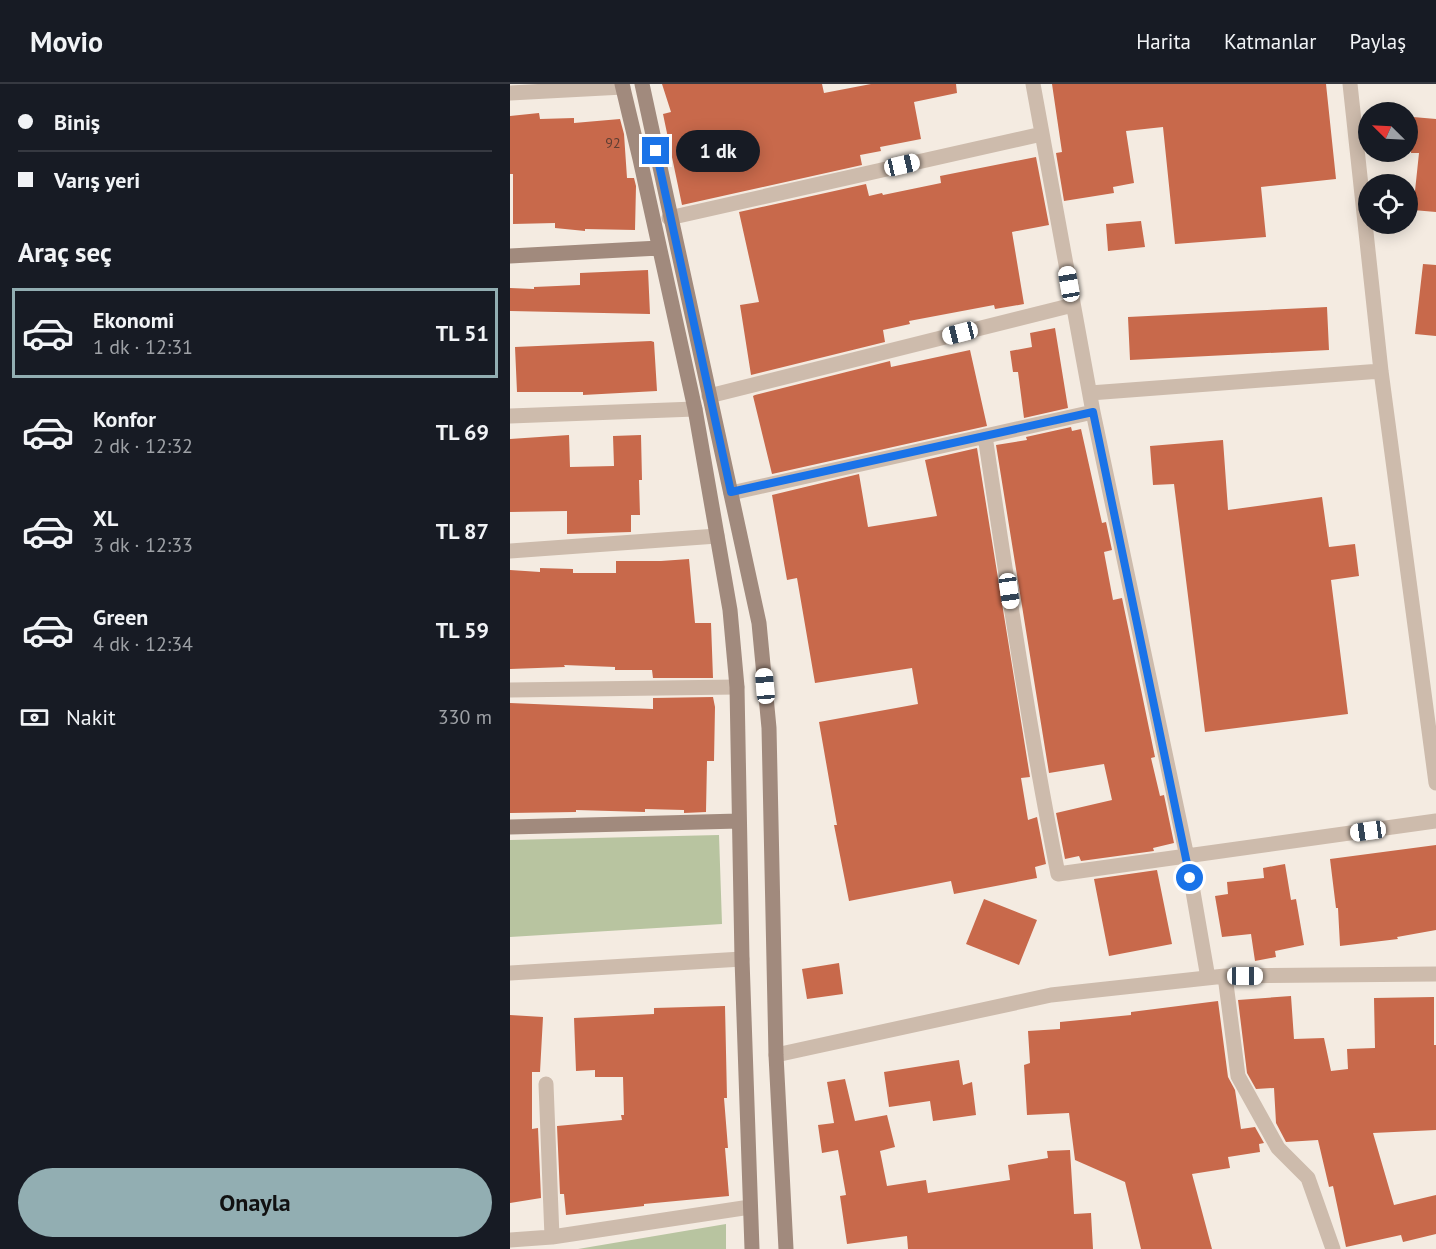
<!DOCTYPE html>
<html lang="tr">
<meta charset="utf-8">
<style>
body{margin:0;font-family:"PT Sans",sans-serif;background:#20242c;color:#f1f3f6;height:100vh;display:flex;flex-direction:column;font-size:22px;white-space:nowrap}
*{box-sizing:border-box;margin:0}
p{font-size:20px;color:#9ea1a6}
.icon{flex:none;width:33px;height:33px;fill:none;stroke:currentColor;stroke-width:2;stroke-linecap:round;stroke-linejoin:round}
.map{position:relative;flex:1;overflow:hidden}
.sheet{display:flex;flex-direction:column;background:#171b24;width:510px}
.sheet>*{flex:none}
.guide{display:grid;align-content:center;height:132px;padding:0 18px;background:#171b24}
.needle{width:39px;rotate:294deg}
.tools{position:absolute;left:848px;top:18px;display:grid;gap:12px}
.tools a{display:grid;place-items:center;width:60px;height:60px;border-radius:50%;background:#171b24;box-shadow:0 3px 15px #0003;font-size:30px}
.end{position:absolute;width:27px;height:27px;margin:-14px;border:8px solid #1a73e8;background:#fff;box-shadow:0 0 0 3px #fff}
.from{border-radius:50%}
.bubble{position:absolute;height:42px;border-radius:21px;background:#171b24;box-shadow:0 3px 15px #0003;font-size:20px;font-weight:700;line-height:42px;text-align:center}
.car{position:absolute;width:18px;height:36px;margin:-18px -9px;border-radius:8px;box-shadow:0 0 4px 2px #0007;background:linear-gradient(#fff 24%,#345 0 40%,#fff 0 76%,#345 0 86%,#fff 0)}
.guide b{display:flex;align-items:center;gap:21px;height:57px;font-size:22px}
.guide b+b{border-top:2px solid #363941}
.guide i{width:15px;height:15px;background:#f1f3f6}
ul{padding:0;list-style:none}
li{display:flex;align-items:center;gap:18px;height:90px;margin:0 12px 9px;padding:0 6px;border:3px solid transparent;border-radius:0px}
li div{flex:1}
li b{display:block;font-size:22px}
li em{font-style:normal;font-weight:700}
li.active{border-color:#92aeb2}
li>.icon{width:54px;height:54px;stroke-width:1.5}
h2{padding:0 18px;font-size:27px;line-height:72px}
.pay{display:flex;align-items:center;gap:15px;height:66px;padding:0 18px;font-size:22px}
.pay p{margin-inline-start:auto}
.cta{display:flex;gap:12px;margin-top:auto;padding:12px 18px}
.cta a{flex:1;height:69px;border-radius:36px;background:#92aeb2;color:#111;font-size:24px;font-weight:700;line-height:69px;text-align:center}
header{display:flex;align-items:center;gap:36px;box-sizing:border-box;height:84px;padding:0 30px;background:#171b24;border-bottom:2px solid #363941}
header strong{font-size:28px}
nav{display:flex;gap:33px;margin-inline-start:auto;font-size:21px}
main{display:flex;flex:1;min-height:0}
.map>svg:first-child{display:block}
</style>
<header>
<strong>Movio</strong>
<nav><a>Harita</a><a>Katmanlar</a><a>Paylaş</a></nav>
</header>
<main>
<section class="sheet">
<div class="guide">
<b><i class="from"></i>Biniş</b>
<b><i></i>Varış yeri</b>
</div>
<h2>Araç seç</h2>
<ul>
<li class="active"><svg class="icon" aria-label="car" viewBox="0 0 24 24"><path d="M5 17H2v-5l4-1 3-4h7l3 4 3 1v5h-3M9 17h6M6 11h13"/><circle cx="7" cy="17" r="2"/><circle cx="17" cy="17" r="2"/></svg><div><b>Ekonomi</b><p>1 dk · 12:31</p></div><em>TL 51</em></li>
<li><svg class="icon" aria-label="car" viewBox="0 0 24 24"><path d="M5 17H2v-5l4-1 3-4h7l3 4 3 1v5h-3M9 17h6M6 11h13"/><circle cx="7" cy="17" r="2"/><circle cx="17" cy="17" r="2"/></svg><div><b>Konfor</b><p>2 dk · 12:32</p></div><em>TL 69</em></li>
<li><svg class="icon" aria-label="car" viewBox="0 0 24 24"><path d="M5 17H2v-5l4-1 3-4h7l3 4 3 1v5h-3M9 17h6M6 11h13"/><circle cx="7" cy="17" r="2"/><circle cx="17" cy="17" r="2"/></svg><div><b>XL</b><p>3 dk · 12:33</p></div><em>TL 87</em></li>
<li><svg class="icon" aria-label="car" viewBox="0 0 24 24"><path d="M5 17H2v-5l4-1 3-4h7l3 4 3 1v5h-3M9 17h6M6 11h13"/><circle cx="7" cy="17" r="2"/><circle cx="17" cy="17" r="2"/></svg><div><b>Green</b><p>4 dk · 12:34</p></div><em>TL 59</em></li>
</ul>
<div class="pay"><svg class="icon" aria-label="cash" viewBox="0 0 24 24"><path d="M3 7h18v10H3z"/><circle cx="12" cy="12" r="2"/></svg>Nakit<p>330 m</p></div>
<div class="cta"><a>Onayla</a></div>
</section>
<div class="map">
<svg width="926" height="1165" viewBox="0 0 926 1165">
<rect width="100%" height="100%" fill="#f4ebe1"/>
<path fill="#b8c4a0" d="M209 751 212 840 0 853V756Z
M216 1140V1165H68Z"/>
<path fill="#c8694b" d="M152 0H312L314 9 361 0H446L447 9 404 18 411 55 370 63 371 67 350 71 352 81 172 121 153 30 161 28Z
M542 0H816L826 95 751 103 756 153 665 160 653 43 616 47 624 99 603 103 604 109 554 117 546 69 552 68Z
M29 29 30 35 64 34V39L110 35 114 50 117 94H124L126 102 125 146 75 145V147L45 144V139L3 140V90H0V32Z
M903 33 926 35V128L903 126 909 69H901Z
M526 73 539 141 502 148 514 220 485 225 484 221 399 237 400 240 373 246 375 258 241 291 230 221 249 218 229 128 356 100 359 112 372 109 373 111 431 99 430 92Z
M631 137 635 163 598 167 596 140Z
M913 180 926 181V252L905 250Z
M138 186 140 230 0 227V204L24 205V203L70 201V189Z
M817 223 819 266 620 276 618 233Z
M545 244 558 324 514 334 508 288H503L500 267 522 263 520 249Z
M141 257 144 258 147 307 73 311V308H7L5 263Z
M460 266 477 342 262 390 243 312 245 311 380 277 381 283Z
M561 343 562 347 571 345 592 439 596 438 602 466 594 468 603 516 612 514 645 673 641 674 650 712 654 711 664 759 643 764 644 767 571 777 569 772 555 775 546 729 602 716 594 680 539 689 486 361 517 356 516 353Z
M59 351 60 383 104 382 103 352 131 351 132 396H129L130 431H121V448L57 450V427L0 428V355Z
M713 356 718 426 812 413 819 463 845 460 849 492 821 496 838 630 695 648 664 400 643 401 640 362Z
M467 364 520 693 511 694 518 736 527 733 536 780 525 783 527 794 444 810 441 797 339 817 324 741H327L309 638 408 620 402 584 305 599 287 494 277 496 262 411 349 390 358 443 427 432 415 376Z
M179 475 185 539H201L203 594H143L142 586H105V583L54 581 55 583 0 585V486L30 488V484L63 485V489H106V477H151Z
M203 613 205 623 204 677H197L196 728 174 729V726L135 725V728L66 726V728L0 729V619L143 625V614Z
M926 761V846L887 853 888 855 830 862 828 824H826L820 775Z
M775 780 781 816 786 815 794 861 765 867 766 873 745 877 741 850 712 853 705 812 718 810 717 798 754 794 753 784Z
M647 786 662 860 599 872 584 795Z
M474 815 527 836 509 881 456 860Z
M329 879 333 910 297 915 292 885Z
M781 912 784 955 814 954 821 987 838 985 837 965 865 964 864 914 924 913V961H926V1046L863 1049 884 1121 926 1111V1150L893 1158 891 1151 836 1163 823 1102 819 1103 808 1056 776 1058 766 1039 764 1004 746 1005 737 989 728 916Z
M708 917 718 993 725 1006 731 1045 745 1043 754 1059 749 1060 750 1068 718 1073 720 1084 682 1090 702 1165H631L615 1098 565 1076 559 1029 517 1031 514 981 520 979 518 947 550 945V938L621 931V928Z
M215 922 217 1014H214L218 1064H215L219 1112 134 1120V1122L56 1131 54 1110H50L47 1042 112 1036 111 1031H114L113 993H85V986L66 987 64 934 144 930V924Z
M0 931 33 933 30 988H22V1045L28 1044 31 1114 0 1119Z
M449 976 453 1001 462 998 466 1031 423 1037 420 1017 379 1023 374 988Z
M335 995 345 1037 377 1031 385 1063 370 1067 377 1102 416 1096 418 1109 500 1096 498 1081 538 1074 537 1067 560 1066 564 1130 581 1129 583 1165H398L397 1152 337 1160 330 1112 336 1111 328 1066 312 1069 308 1041 324 1039 317 998Z"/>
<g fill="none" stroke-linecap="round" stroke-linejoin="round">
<path stroke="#cdbbac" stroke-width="15" d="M523 0 583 328 677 773 698 894
M840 0 871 287 926 699
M0 9 113 3
M159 134 532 50
M580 309 871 287
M199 312 563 221
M0 332 185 325
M475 352C497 498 519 645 548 790L926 737
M221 409 583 328
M0 467 207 452
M0 606 227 603
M0 889 232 875
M715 892 926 890
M266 971 541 911 715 892 728 992 768 1064 798 1094 823 1165
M36 1000 42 1153
M0 1156 42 1153 240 1123"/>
<path stroke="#a18a7d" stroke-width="15" d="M112 0 130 75 185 325 220 526 227 603 232 875 242 1165
M132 0 249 539 259 644 266 971 276 1165
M0 172 149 164
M0 743 229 737"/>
</g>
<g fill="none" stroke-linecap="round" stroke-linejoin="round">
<path stroke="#1a73e8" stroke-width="8" d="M146 67 221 408 583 328 680 794"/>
</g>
<g text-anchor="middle" stroke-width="6" stroke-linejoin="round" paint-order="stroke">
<g font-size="14" fill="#5e3e33">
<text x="103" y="64">92</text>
</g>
</g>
</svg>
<div class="tools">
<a><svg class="needle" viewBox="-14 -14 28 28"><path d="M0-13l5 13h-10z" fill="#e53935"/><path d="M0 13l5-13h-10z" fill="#9ea1a6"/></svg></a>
<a><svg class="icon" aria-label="locate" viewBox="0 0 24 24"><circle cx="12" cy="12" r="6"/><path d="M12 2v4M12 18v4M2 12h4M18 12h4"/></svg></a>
</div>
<i class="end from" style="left:680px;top:794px"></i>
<i class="end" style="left:146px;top:67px"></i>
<div class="bubble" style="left:166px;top:46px;width:84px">1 dk</div>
<i class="car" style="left:392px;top:81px;rotate:77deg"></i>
<i class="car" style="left:559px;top:200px;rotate:350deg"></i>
<i class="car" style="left:450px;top:249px;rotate:256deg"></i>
<i class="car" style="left:499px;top:507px;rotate:172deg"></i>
<i class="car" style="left:255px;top:602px;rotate:355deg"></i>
<i class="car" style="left:858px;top:747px;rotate:262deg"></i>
<i class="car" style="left:735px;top:892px;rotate:90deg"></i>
</div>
</main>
